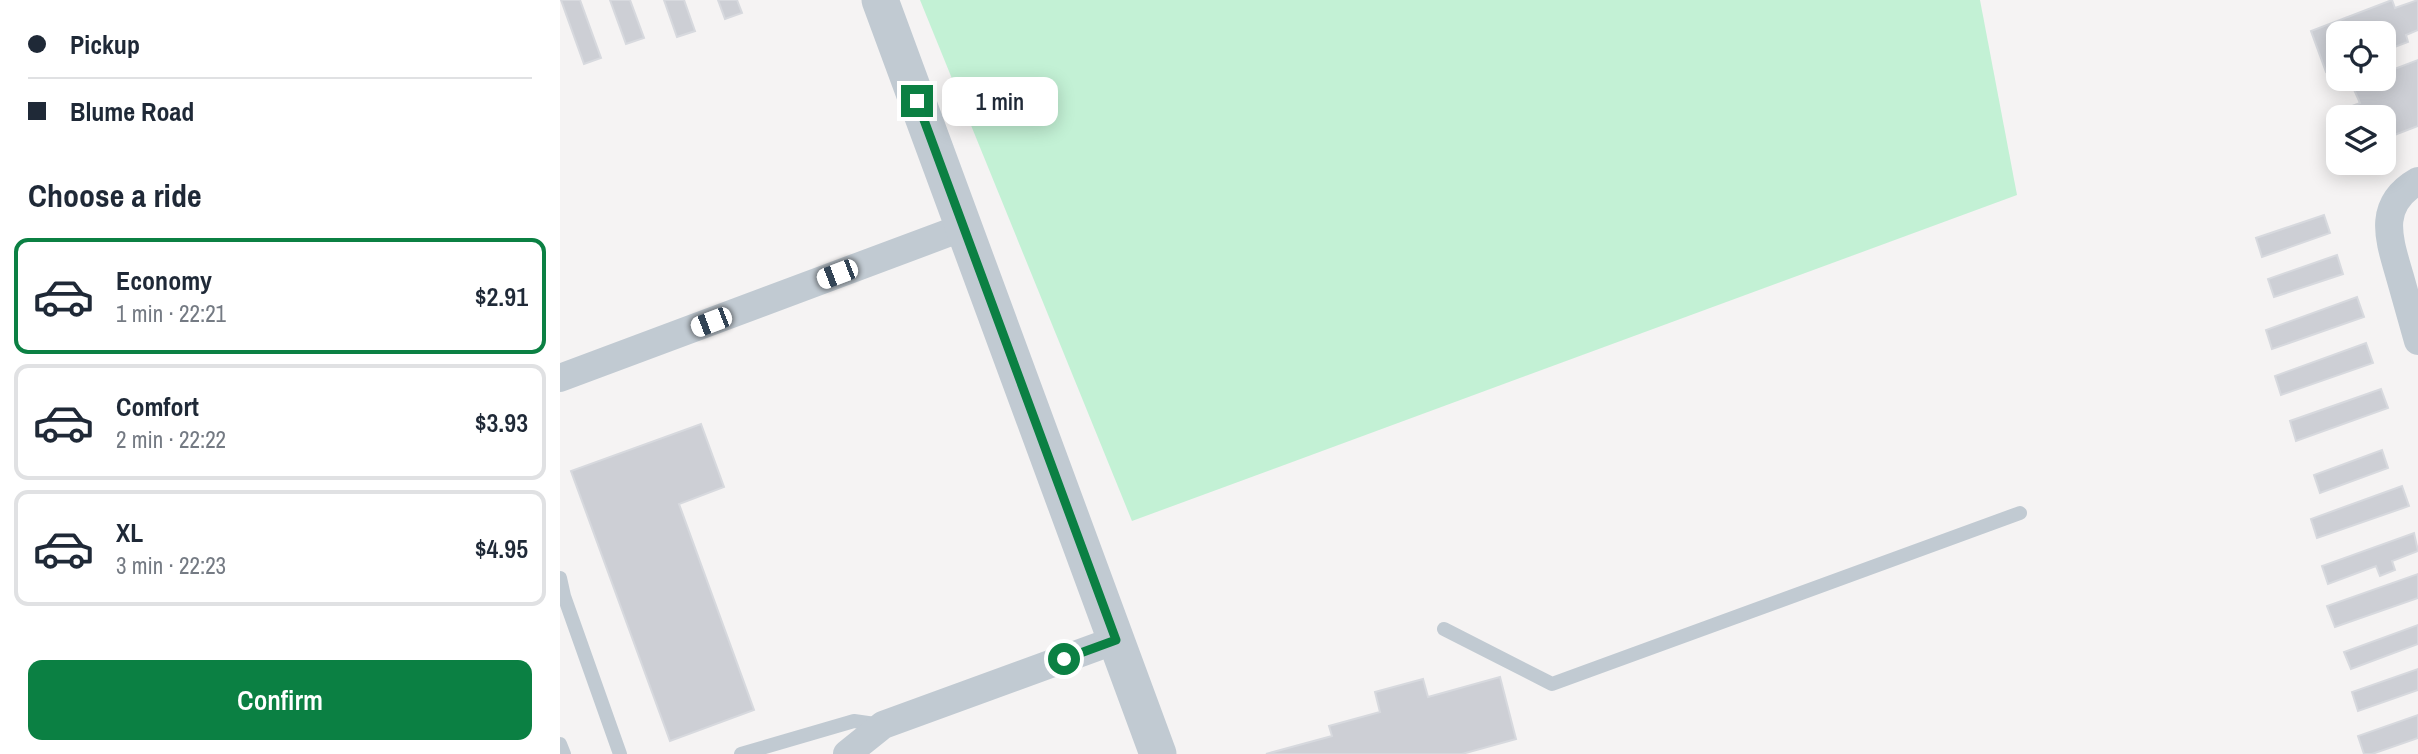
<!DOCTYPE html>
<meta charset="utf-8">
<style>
body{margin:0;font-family:"Archivo Narrow",sans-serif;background:#f6f6f7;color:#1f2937;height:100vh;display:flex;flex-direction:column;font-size:26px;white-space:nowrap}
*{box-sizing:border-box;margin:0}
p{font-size:23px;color:#747a83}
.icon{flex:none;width:38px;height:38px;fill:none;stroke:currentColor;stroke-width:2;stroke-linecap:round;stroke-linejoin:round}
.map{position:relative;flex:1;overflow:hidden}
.drawer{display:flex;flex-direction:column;background:#fff;width:560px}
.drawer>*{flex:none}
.banner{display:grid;align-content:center;height:154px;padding:0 28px;background:#fff}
.fabs{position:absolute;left:1766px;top:21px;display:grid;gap:14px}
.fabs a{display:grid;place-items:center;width:70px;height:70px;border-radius:14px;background:#fff;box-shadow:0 4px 18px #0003;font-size:35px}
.end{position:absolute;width:32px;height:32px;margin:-16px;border:9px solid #0b8043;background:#fff;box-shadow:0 0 0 4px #fff}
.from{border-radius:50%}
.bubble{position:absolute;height:49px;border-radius:14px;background:#fff;box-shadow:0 4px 18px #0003;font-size:23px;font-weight:600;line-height:49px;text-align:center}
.car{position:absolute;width:21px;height:42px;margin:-21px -10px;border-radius:9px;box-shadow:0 0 5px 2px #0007;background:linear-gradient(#fff 24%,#345 0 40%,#fff 0 76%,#345 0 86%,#fff 0)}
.banner b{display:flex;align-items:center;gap:24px;height:66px;font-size:26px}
.banner b+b{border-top:2px solid #e0e1e3}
.banner i{width:18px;height:18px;background:#1f2937}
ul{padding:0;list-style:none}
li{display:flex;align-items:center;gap:21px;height:116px;margin:0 14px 10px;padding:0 14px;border:4px solid #e0e1e3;border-radius:14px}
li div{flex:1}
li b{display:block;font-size:26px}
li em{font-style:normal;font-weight:600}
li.current{border-color:#0b8043}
li>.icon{width:63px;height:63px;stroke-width:1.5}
h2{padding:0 28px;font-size:32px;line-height:84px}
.button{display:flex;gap:14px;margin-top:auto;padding:14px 28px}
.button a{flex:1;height:80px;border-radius:14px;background:#0b8043;color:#fff;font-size:28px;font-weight:600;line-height:80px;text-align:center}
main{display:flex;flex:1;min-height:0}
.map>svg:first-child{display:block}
</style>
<main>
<section class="drawer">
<div class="banner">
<b><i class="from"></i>Pickup</b>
<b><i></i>Blume Road</b>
</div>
<h2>Choose a ride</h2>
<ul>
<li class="current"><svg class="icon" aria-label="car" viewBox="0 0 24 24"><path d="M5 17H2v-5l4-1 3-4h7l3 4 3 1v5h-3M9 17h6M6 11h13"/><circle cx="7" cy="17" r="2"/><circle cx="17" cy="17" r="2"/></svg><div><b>Economy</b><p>1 min · 22:21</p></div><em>$2.91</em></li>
<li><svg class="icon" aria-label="car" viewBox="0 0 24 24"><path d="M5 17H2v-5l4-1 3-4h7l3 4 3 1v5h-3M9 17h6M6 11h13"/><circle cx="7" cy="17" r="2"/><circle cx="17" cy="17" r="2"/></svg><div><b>Comfort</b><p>2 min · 22:22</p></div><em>$3.93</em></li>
<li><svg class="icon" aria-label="car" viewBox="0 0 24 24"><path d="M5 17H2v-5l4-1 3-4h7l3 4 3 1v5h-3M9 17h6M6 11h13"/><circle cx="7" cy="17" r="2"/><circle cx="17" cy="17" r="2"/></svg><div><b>XL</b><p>3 min · 22:23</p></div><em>$4.95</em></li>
</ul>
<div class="button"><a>Confirm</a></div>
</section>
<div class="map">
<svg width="1858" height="754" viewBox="0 0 1858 754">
<rect width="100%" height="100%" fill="#f5f3f3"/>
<path fill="#c3f1d5" d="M360 0H1420L1457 195 572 521Z"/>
<path fill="#cdcfd5" stroke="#d7d9de" stroke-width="2" d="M1 0H20L41 58 24 64Z
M50 0H70L84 38 66 44Z
M104 0H124L135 31 117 37Z
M158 0H177L182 13 165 19Z
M1832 0 1835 8 1858 0V30L1846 35 1848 42 1824 51V33H1778V68L1766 72 1751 31Z
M1858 60V126L1824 139V117H1796L1792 106 1800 103 1792 85 1808 79H1824V73Z
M1764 215 1770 233 1702 257 1696 238Z
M1777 255 1783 274 1714 297 1708 279Z
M1797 297 1804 317 1712 349 1706 330Z
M1806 343 1813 363 1721 395 1715 376Z
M1821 389 1828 408 1736 441 1730 421Z
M141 424 164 487 119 504 194 710 110 741 11 471Z
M1822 450 1828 468 1760 493 1754 475Z
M1842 486 1849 506 1757 538 1751 519Z
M1854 533 1858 551 1832 561 1835 570 1820 576 1816 566 1768 584 1762 566Z
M1858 574V598L1775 627 1767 606Z
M1858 625V644L1791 669 1784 652Z
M1858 669V690L1798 711 1792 692Z
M940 677 956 739 902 754H706L772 736 769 726 820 712 815 692 863 679 868 697Z
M1858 715V738L1812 754H1804L1798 736Z"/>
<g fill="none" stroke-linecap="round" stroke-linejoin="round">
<path stroke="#c1cad2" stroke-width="14" d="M0 578 4 596 60 754
M884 629 992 684 1460 513
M0 744 4 754
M181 754 294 721 322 725"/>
<path stroke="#c1cad2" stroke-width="28" d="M1858 181C1816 205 1829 239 1840 277 1846 299 1852 320 1858 341
M0 378 404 227
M287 754 323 725 556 640"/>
<path stroke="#c1cad2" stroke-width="37" d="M320 0 598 754"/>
</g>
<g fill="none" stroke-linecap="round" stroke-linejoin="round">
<path stroke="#0b8043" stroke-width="9" d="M357 101 556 640 504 659"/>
</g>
</svg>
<div class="fabs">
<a><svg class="icon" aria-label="locate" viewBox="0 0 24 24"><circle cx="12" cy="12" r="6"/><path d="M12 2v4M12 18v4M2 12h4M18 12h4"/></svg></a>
<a><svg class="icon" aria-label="layers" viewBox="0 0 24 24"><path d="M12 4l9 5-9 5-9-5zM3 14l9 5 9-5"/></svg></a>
</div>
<i class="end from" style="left:504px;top:659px"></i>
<i class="end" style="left:357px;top:101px"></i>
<div class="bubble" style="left:382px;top:77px;width:116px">1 min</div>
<i class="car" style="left:277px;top:274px;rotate:249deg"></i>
<i class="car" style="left:151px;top:322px;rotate:249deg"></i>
</div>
</main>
